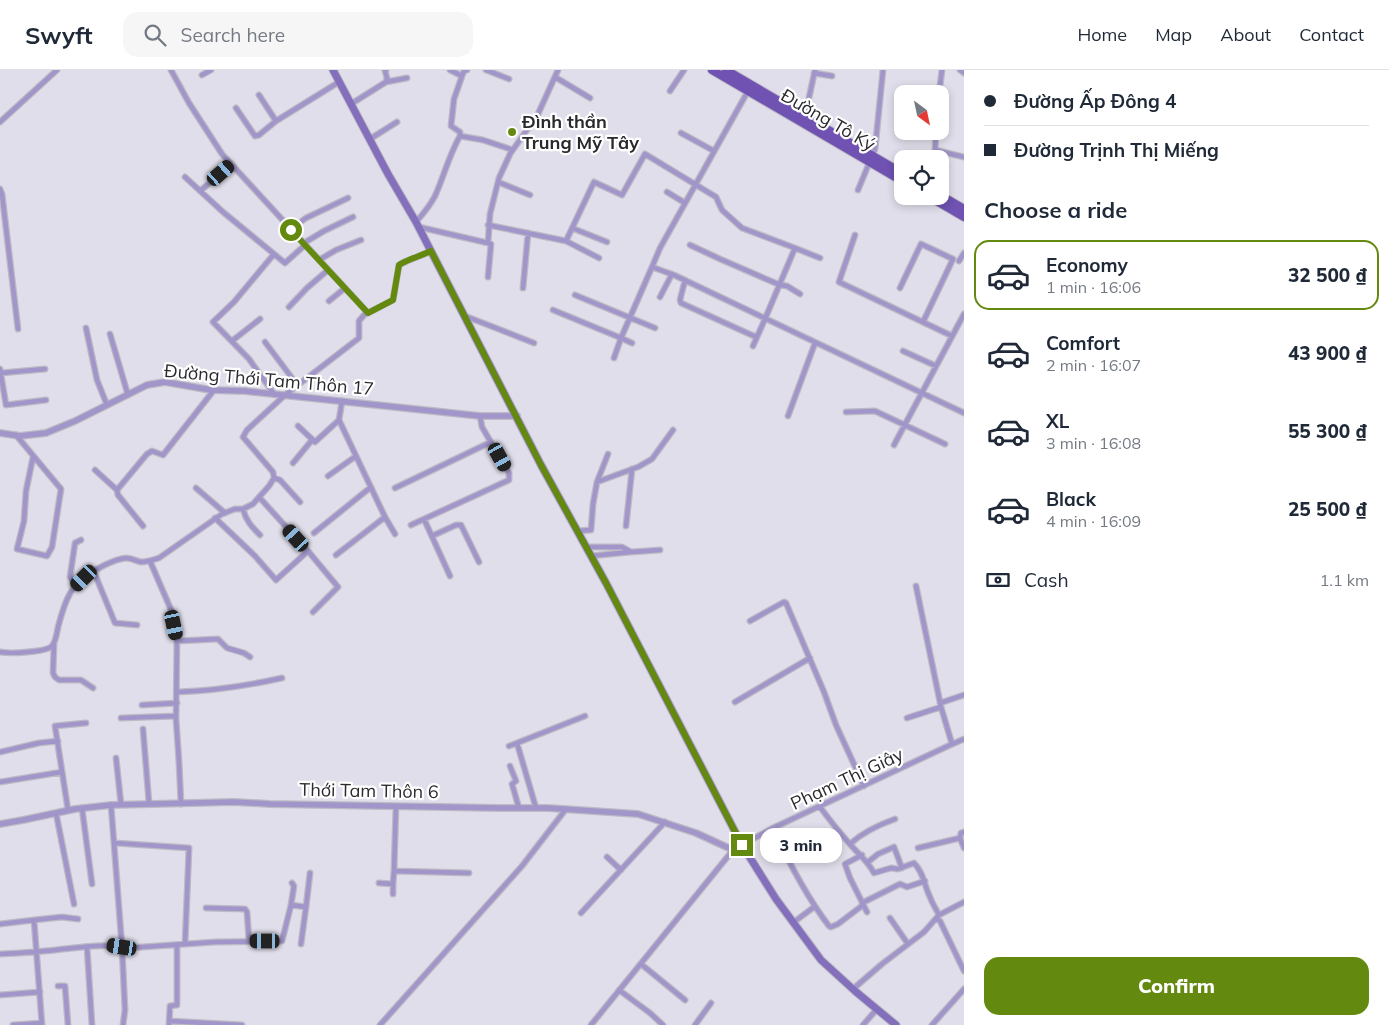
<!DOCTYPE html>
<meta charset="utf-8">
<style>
body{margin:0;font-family:Mulish,sans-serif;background:#f6f6f7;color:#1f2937;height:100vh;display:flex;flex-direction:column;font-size:19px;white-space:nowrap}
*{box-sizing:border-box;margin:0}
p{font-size:16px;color:#747a83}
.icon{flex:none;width:28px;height:28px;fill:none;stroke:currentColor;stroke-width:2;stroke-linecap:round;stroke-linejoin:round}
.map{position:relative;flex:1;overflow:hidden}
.panel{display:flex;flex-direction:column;background:#fff;width:425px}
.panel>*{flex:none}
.guide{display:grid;align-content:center;height:110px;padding:0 20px;background:#fff}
.needle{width:32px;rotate:147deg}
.tools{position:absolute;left:894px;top:15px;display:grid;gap:10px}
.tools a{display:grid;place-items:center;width:55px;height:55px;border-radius:10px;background:#fff;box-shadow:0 2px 8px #0003;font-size:25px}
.end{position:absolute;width:22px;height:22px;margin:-11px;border:6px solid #64890f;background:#fff;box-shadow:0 0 0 2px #fff}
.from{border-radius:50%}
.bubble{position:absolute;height:35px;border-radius:15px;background:#fff;box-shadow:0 2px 8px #0003;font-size:16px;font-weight:800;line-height:35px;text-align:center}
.car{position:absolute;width:15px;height:30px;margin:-15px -8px;border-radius:6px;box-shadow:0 0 4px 1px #0007;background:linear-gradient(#222 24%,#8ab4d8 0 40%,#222 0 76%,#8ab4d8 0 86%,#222 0)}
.guide b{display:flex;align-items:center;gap:18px;height:48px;font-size:19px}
.guide b+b{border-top:1px solid #e0e1e3}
.guide i{width:12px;height:12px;background:#1f2937}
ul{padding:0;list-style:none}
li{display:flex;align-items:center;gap:15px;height:70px;margin:0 10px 8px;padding:0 10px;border:2px solid transparent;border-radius:15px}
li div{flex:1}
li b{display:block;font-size:19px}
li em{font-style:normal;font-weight:800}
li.active{border-color:#64890f}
li>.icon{width:45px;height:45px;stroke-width:1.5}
h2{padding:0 20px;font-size:22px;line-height:60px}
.pay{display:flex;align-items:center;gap:12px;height:55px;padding:0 20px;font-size:19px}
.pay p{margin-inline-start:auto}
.primary-button{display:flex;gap:10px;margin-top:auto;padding:10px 20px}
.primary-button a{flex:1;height:58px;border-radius:15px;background:#64890f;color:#fff;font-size:20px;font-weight:800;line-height:58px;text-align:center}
header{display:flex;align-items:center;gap:30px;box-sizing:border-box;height:70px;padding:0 25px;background:#fff;border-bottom:1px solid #e0e1e3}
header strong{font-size:24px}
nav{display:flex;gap:28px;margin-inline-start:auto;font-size:18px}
.search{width:350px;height:45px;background:#f6f6f7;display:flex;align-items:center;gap:12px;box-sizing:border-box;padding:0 18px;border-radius:15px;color:#747a83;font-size:19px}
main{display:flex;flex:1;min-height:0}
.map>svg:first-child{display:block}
</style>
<header>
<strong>Swyft</strong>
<div class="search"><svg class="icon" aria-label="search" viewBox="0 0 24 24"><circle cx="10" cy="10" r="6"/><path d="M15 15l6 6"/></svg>Search here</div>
<nav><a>Home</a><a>Map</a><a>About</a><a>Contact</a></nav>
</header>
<main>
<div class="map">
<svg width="964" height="955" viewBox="0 0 964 955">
<rect width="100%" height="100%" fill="#e0deea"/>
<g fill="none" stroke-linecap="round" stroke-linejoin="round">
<defs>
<path id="minor" d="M171 0 189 33 222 84 368 243
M450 0 462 6 454 29 451 56 460 62V66
M486 0 509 9
M960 0 964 3
M814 3 832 6
M202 5 211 0
M462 6 464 1 467 0
M555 7 590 28
M386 12 407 8
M670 21 684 0
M939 24 942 0
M259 25 276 51
M351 34 386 12 387 8 385 1 386 0
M236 38 255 66 259 65 276 51 339 12
M805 46 815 0
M0 52 57 0
M936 61 935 80 964 87
M681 63 714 81
M460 66 483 70 513 80
M370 69 397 52
M185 107 223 142 285 193 305 175
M498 112 530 125
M0 119 2 124 18 259
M858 120 875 79 883 0
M200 121 231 95
M667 122 685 133
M416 152C423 144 430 136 435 126 444 106 449 85 460 66
M488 155 566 171 594 112 622 125 645 84 716 127 722 140 742 158 795 178 765 249 753 276
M419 157 488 173 490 144 499 108 510 84 538 44 558 0
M572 158 607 172
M291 159 306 148 348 128
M855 165 839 212 952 266
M566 171 599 188
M304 173 324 161 353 147
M488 173 491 174 488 207
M690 175 720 189 780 215 787 216 800 224
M795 178 820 188
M319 190 336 180 361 170
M959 191 964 183
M652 197 660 178 748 21
M685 210 680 230 681 233 756 267
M523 218 528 163
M900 218 921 174 953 189 923 252
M575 225 655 258
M660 227 672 204
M329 231 345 218
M289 237 307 218 328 200
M553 240 621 268 652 197 674 205 964 343
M465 246 534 273
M86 258 97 310 107 335
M110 264 128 325
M232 271 260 249
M265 272 298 316
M903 281 936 296
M614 288 621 268 632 273
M0 299 6 335 46 330
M1 303 45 299
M274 324 249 289 213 252 234 232 274 184
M342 331 339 350 385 447 395 464
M846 342 875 341 945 374
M788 346 815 273
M298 356 315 372 339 350
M16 365 61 419 52 477 47 486 17 479 24 451 26 421 33 387
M894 375 964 244
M293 393 312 370
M95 400 117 420 147 384 152 381 163 385 214 320
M328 406 356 386
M274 408 280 410 300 432
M597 412 608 384
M196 418 225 443
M395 418 491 372
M117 420 118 425 143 456
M259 427 308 481 338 517 313 542
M243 439C246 451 252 457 260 465
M215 448 255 486 276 510 308 481
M424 449 450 506
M411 455 509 410V403L482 357 480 346
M626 456 632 399
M577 461 591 460 593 434 597 412 638 397 652 389 673 360
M314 463 371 417
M432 466 456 455H461L479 492
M587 477H622L631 482 660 480
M336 485 385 447
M591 486 630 482
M150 491 172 542 177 568 176 649 179 692 181 734
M94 502 115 553 137 555
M76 515 70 507 75 473 81 470
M916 516 941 637 952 674
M750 551 784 532 786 533 824 622 836 655 864 716
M177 571 218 569 227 578 244 583 250 587
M54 574 53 603 55 607 59 610H81L93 618
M0 582C9 584 47 582 52 576 56 571 57 563 58 557 63 539 68 519 84 507 94 500 114 489 126 488 131 488 136 491 141 492 147 492 153 490 159 488L222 444 235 439H243L253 434 269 416 274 408 273 402 243 367 247 360 285 325 359 268V251L364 245 393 230 399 195C409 189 421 186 431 181
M177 622C214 621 246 616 282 608
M735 632 810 588
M940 633 964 625
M142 635 177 633
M121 648 176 646
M907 648 941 637
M143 659 149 733
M517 673 585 646
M509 676 517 673 536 738
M0 682 39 673 58 671
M116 688 121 734
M510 696 516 711 512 714 519 738
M0 712 62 702
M111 735 122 877 128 878 215 872 282 871 291 835 306 837 301 874
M396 736 394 801 469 803
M820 737C829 749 839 762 849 773 859 785 867 790 874 803L891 798 898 799 914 793C924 803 924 815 930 827 932 833 936 839 939 845
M82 738 92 814
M68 740 55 656 86 653
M56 743 74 834
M773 758C789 793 806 826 829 856L831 857 838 854 863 835
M964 762 961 763 960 768 964 778
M115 773 189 778 185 874
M850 774C863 762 878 755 895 749
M742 775 773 758 948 676 964 669
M918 778 960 768
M862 785 845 794 850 808 867 842
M607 787 621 800
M868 792 878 784 894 777 902 798
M379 813 393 814 394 801
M393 824V814
M862 833 900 814 907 817 925 811
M291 835 294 816 292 813
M306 837 310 803
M206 838 245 839 247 842 249 871
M581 843 665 752
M890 848 908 874
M937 849 940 851 964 901
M794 852 814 837
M0 854 34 850
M87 877 92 955
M0 884C21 883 42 882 63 879 82 877 102 874 122 877L125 940 123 955
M641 894 685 930
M58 916H65L68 955
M853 919 882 894 924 862 939 845 964 832
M619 920 650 943 663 955
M0 925 40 922
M169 951 242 955
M13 955 42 953
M42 955 34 850 62 847 78 849
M169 955 170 936 177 935V875
M380 955 522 796 566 739
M591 955 733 780
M695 955 711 933
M863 955 877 939
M932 955 964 919"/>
<path id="tertiary" d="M0 363 20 366 46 363 75 351 147 315 165 312 211 320 245 321 480 346H517
M0 754 23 750 75 739 111 735 234 732 270 734 499 738H548L638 744 696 763 733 780 742 775"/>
<path id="secondary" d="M333 0 388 104 416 152 541 395 606 513 742 775 776 829 821 890 855 921 896 955"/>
<path id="primary" d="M712 0 902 111
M726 0 902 103
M940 125 964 139
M928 126 964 147"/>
</defs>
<use href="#minor" stroke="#bcbac4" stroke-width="7"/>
<use href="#tertiary" stroke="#bcbac4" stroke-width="8"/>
<use href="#secondary" stroke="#bcbac4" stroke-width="9"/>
<use href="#primary" stroke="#bcbac4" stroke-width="10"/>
<use href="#minor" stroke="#a195c9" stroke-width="4.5"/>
<use href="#tertiary" stroke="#a195c9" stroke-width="5.5"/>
<use href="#secondary" stroke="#836fbc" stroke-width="7"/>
<use href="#primary" stroke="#6f52b1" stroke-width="8"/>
</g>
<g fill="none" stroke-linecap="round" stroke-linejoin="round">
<path stroke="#64890f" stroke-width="6" d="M291 160 368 243 393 230 399 195C408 189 421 186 431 181L541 395 606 513 742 775"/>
</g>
<circle fill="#64890f" stroke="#fff" stroke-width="2" cx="512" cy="62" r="5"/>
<g text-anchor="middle" stroke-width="4.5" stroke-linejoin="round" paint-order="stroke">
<g font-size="18" fill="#2a2a2e" stroke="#fff">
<text transform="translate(828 50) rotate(30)" y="6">Đường Tô Ký</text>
<text transform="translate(269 310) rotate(5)" y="6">Đường Thới Tam Thôn 17</text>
<text transform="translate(847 709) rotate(-25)" y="6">Phạm Thị Giây</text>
<text transform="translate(369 721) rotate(1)" y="6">Thới Tam Thôn 6</text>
</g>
<g font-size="18" font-weight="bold" fill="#2a2a2e" stroke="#fff" text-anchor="start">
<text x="522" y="58">Đình thần<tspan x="522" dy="21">Trung Mỹ Tây</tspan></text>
</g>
</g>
</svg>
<div class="tools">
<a><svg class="needle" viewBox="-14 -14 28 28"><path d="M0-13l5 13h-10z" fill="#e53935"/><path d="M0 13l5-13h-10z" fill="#747a83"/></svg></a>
<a><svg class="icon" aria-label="locate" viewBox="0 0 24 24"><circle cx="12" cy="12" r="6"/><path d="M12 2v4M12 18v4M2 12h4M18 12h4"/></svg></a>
</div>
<i class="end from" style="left:291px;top:160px"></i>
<i class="end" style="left:742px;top:775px"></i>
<div class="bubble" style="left:760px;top:758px;width:82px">3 min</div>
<i class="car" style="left:221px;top:103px;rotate:49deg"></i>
<i class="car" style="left:500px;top:387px;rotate:151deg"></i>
<i class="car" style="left:296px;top:468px;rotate:318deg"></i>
<i class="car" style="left:84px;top:508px;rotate:225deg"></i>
<i class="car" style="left:174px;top:555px;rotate:168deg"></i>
<i class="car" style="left:265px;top:871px;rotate:270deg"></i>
<i class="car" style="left:122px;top:877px;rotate:279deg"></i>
</div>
<section class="panel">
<div class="guide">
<b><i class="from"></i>Đường Ấp Đông 4</b>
<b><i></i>Đường Trịnh Thị Miếng</b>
</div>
<h2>Choose a ride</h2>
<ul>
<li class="active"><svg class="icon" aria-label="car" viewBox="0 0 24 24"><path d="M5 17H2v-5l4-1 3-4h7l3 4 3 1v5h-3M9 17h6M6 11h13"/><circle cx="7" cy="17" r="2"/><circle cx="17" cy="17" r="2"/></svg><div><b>Economy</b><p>1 min · 16:06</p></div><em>32 500 ₫</em></li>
<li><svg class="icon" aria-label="car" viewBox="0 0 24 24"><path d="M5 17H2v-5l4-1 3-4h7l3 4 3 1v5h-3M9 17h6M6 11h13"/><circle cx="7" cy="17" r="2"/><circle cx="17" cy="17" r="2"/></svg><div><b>Comfort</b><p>2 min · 16:07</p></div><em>43 900 ₫</em></li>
<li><svg class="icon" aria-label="car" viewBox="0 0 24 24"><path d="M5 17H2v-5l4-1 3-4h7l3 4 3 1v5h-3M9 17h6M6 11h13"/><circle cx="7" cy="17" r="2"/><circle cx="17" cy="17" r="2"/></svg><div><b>XL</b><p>3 min · 16:08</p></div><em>55 300 ₫</em></li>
<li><svg class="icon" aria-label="car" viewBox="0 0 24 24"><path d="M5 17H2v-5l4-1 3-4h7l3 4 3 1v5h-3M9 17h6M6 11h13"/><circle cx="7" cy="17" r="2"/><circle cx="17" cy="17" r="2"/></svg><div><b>Black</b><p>4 min · 16:09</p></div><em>25 500 ₫</em></li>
</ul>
<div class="pay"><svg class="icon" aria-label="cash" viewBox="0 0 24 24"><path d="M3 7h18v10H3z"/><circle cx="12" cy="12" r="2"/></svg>Cash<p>1.1 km</p></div>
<div class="primary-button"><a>Confirm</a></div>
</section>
</main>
